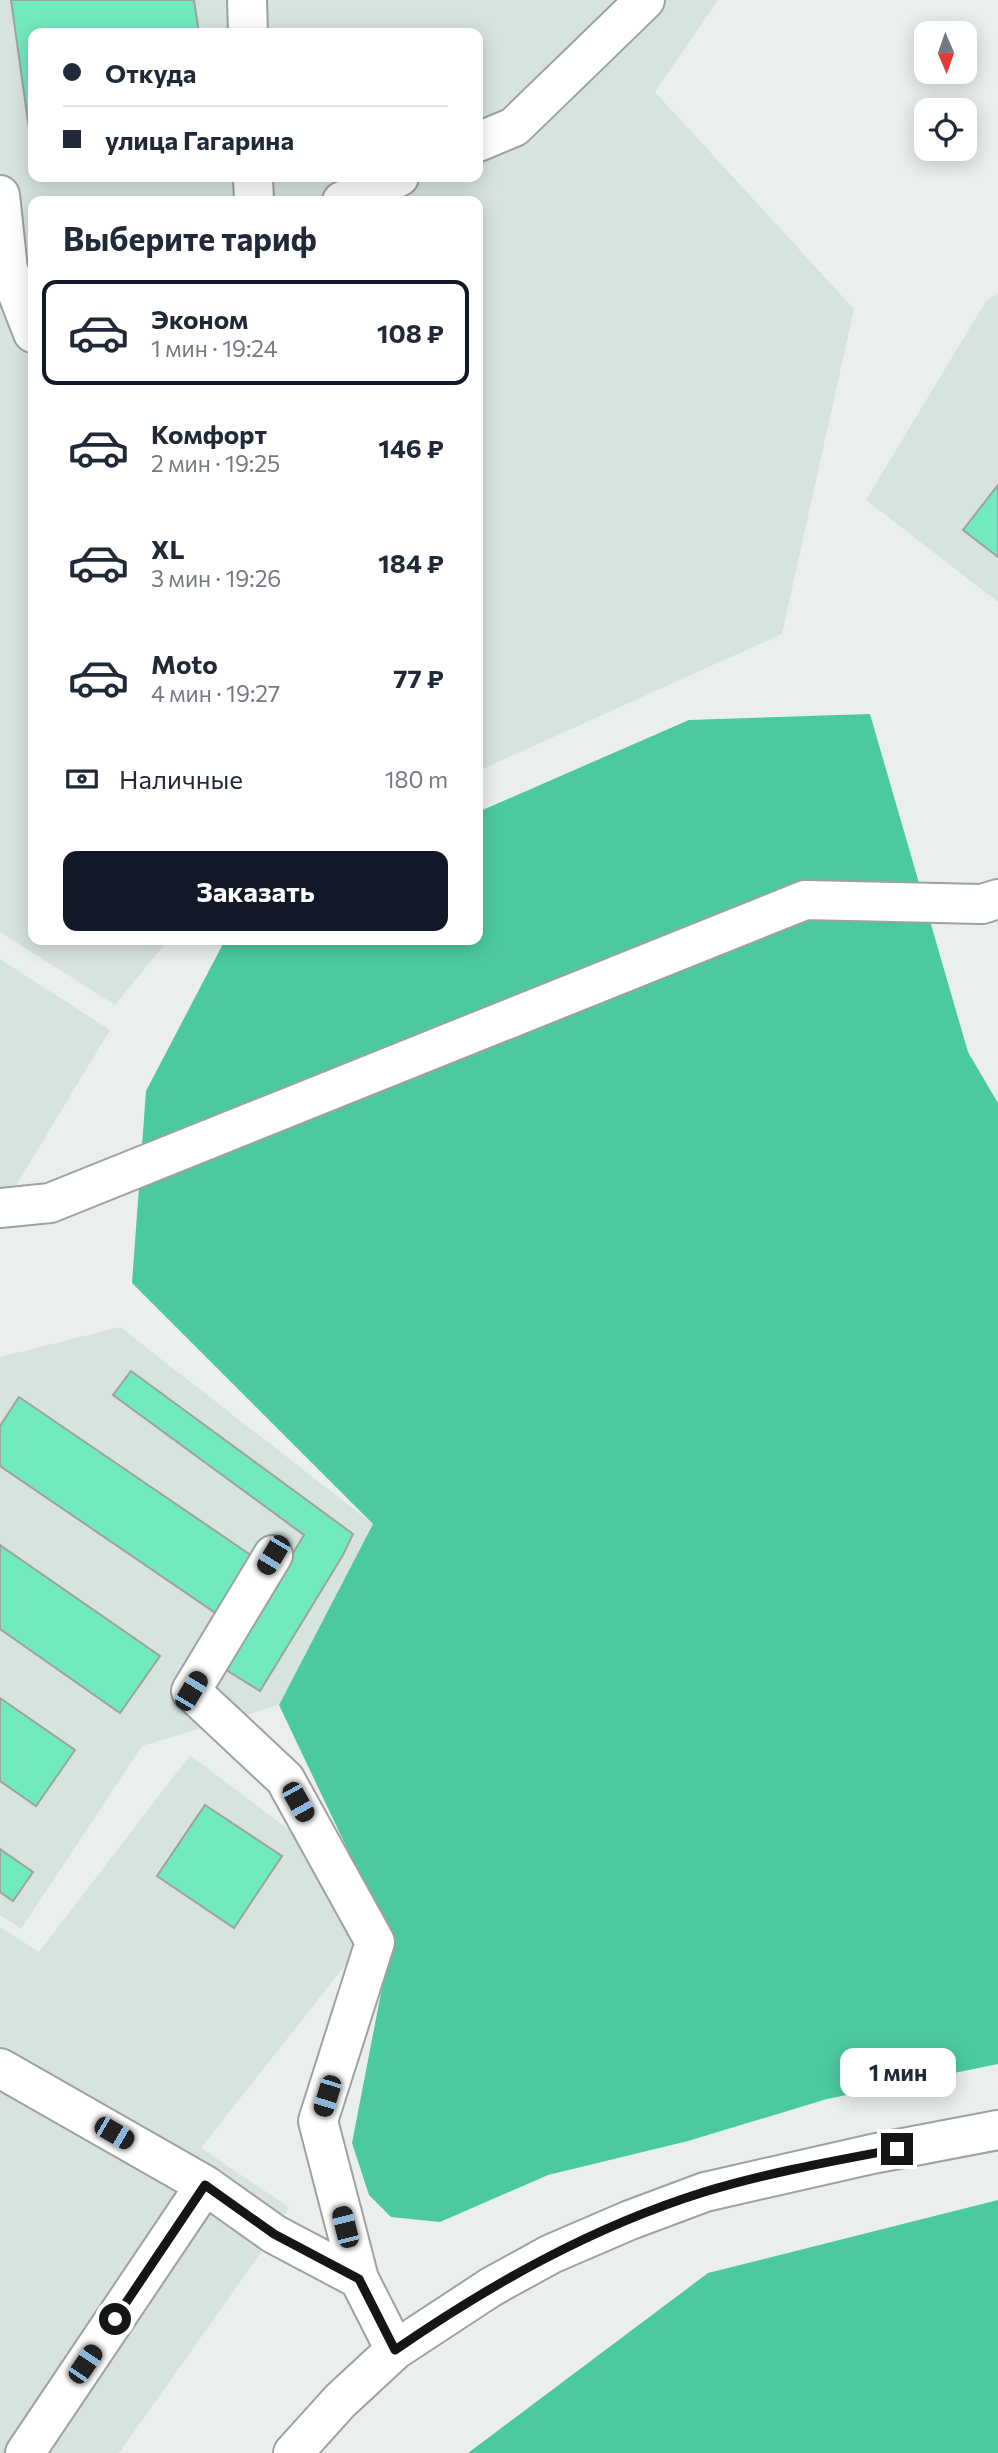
<!DOCTYPE html>
<html lang="ru">
<meta charset="utf-8">
<style>
body{margin:0;font-family:Commissioner,sans-serif;background:#f6f6f7;color:#1f2937;height:100vh;display:flex;flex-direction:column;font-size:26px;white-space:nowrap}
*{box-sizing:border-box;margin:0}
p{font-size:23px;color:#747a83}
.icon{flex:none;width:38px;height:38px;fill:none;stroke:currentColor;stroke-width:2;stroke-linecap:round;stroke-linejoin:round}
.map{position:relative;flex:1;overflow:hidden}
.panel{position:absolute;left:28px;top:196px;width:455px;height:749px;display:flex;flex-direction:column;background:#fff;border-radius:14px;box-shadow:0 4px 18px #0003}
.panel>*{flex:none}
.hud{position:absolute;left:28px;top:28px;width:455px;height:154px;border-radius:14px;box-shadow:0 4px 18px #0003;display:grid;align-content:center;height:154px;padding:0 35px;background:#fff}
.needle{width:46px;rotate:178deg}
.fabs{position:absolute;left:914px;top:21px;display:grid;gap:14px}
.fabs a{display:grid;place-items:center;width:63px;height:63px;border-radius:14px;background:#fff;box-shadow:0 4px 18px #0003;font-size:35px}
.end{position:absolute;width:32px;height:32px;margin:-16px;border:9px solid #141515;background:#fff;box-shadow:0 0 0 4px #fff}
.from{border-radius:50%}
.bubble{position:absolute;height:49px;border-radius:14px;background:#fff;box-shadow:0 4px 18px #0003;font-size:23px;font-weight:700;line-height:49px;text-align:center}
.car{position:absolute;width:21px;height:42px;margin:-21px -10px;border-radius:9px;box-shadow:0 0 5px 2px #0007;background:linear-gradient(#222 24%,#8ab4d8 0 40%,#222 0 76%,#8ab4d8 0 86%,#222 0)}
.hud b{display:flex;align-items:center;gap:24px;height:66px;font-size:26px}
.hud b+b{border-top:2px solid #e0e1e3}
.hud i{width:18px;height:18px;background:#1f2937}
ul{padding:0;list-style:none}
li{display:flex;align-items:center;gap:21px;height:105px;margin:0 14px 10px;padding:0 21px;border:4px solid transparent;border-radius:14px}
li div{flex:1}
li b{display:block;font-size:26px}
li em{font-style:normal;font-weight:700}
li.current{border-color:#111827}
li>.icon{width:63px;height:63px;stroke-width:1.5}
h2{padding:0 35px;font-size:32px;line-height:84px}
.pay{display:flex;align-items:center;gap:18px;height:77px;padding:0 35px;font-size:26px}
.pay p{margin-inline-start:auto}
.button{display:flex;gap:14px;margin-top:auto;padding:14px 35px}
.button a{flex:1;height:80px;border-radius:14px;background:#111827;color:#fff;font-size:28px;font-weight:700;line-height:80px;text-align:center}
.map>svg:first-child{display:block}
</style>
<div class="map">
<svg width="998" height="2453" viewBox="0 0 998 2453">
<rect width="100%" height="100%" fill="#eaefed"/>
<path fill="#d7e4de" fill-rule="evenodd" d="M0 0H718L655 92 854 309 782 634 478 771V201H33V940H168L115 1005 0 932ZM33 33H478V177H33Z
M998 293V602L866 500 986 301Z
M0 959 110 1030 0 1212Z
M120 1327 373 1524 279 1705 142 1746 21 1929 0 1915V1357Z
M190 1755 296 1835 358 1949 201 2148 289 2207 274 2234 119 2453H0V1927L39 1952Z"/>
<path fill="#4cca9f" d="M870 714 968 1052 998 1103V2064L827 2099 688 2141 548 2175 440 2222 391 2217 369 2195 352 2143 391 1941 279 1705 373 1524 132 1283 146 1091 225 940H478V812L689 720Z
M998 2200V2453H468L708 2273Z"/>
<path fill="#71ebbe" stroke="#9ea2a1" stroke-width="2" d="M11 0H194L199 33H33V157Z
M998 485V557L963 530Z
M131 1371 353 1534 343 1555 260 1691 223 1668 304 1535 113 1395Z
M19 1397 258 1560 220 1616 0 1466V1426Z
M0 1545 160 1656 120 1713 0 1629Z
M0 1698 75 1750 36 1806 0 1781Z
M205 1805 282 1856 234 1928 157 1876Z
M0 1849 33 1872 13 1901 0 1892Z"/>
<g fill="none" stroke-linecap="round" stroke-linejoin="round">
<defs>
<path id="minor" d="M247 0 248 33
M478 142 514 127 645 0
M253 177 254 201
M0 195 8 269 33 333
M342 201 399 177
M0 1208 50 1203 805 900 982 904 998 899
M273 1555 191 1691 285 1779 375 1942 318 2121 359 2279 395 2350
M0 2068 205 2185 274 2234 359 2279
M25 2453 205 2185"/>
<path id="major" d="M293 2453 340 2401 395 2350 491 2287 551 2254 630 2220 705 2192 872 2154 998 2130"/>
</defs>
<use href="#minor" stroke="#9da19f" stroke-width="42"/>
<use href="#major" stroke="#9da19f" stroke-width="42"/>
<use href="#minor" stroke="#fff" stroke-width="38"/>
<use href="#major" stroke="#fff" stroke-width="38"/>
</g>
<g fill="none" stroke-linecap="round" stroke-linejoin="round">
<path stroke="#141515" stroke-width="9" d="M115 2319 205 2185 274 2234 359 2279 395 2350C491 2284 592 2227 704 2192 766 2173 833 2161 897 2149"/>
</g>
</svg>
<div class="fabs">
<a><svg class="needle" viewBox="-14 -14 28 28"><path d="M0-13l5 13h-10z" fill="#e53935"/><path d="M0 13l5-13h-10z" fill="#747a83"/></svg></a>
<a><svg class="icon" aria-label="locate" viewBox="0 0 24 24"><circle cx="12" cy="12" r="6"/><path d="M12 2v4M12 18v4M2 12h4M18 12h4"/></svg></a>
</div>
<i class="end from" style="left:115px;top:2319px"></i>
<i class="end" style="left:897px;top:2149px"></i>
<div class="bubble" style="left:840px;top:2048px;width:116px">1 мин</div>
<i class="car" style="left:273px;top:1555px;rotate:211deg"></i>
<i class="car" style="left:191px;top:1691px;rotate:31deg"></i>
<i class="car" style="left:298px;top:1802px;rotate:151deg"></i>
<i class="car" style="left:327px;top:2096px;rotate:197deg"></i>
<i class="car" style="left:114px;top:2133px;rotate:120deg"></i>
<i class="car" style="left:345px;top:2227px;rotate:346deg"></i>
<i class="car" style="left:85px;top:2364px;rotate:34deg"></i>
<div class="hud">
<b><i class="from"></i>Откуда</b>
<b><i></i>улица Гагарина</b>
</div>
<section class="panel">
<h2>Выберите тариф</h2>
<ul>
<li class="current"><svg class="icon" aria-label="car" viewBox="0 0 24 24"><path d="M5 17H2v-5l4-1 3-4h7l3 4 3 1v5h-3M9 17h6M6 11h13"/><circle cx="7" cy="17" r="2"/><circle cx="17" cy="17" r="2"/></svg><div><b>Эконом</b><p>1 мин · 19:24</p></div><em>108 ₽</em></li>
<li><svg class="icon" aria-label="car" viewBox="0 0 24 24"><path d="M5 17H2v-5l4-1 3-4h7l3 4 3 1v5h-3M9 17h6M6 11h13"/><circle cx="7" cy="17" r="2"/><circle cx="17" cy="17" r="2"/></svg><div><b>Комфорт</b><p>2 мин · 19:25</p></div><em>146 ₽</em></li>
<li><svg class="icon" aria-label="car" viewBox="0 0 24 24"><path d="M5 17H2v-5l4-1 3-4h7l3 4 3 1v5h-3M9 17h6M6 11h13"/><circle cx="7" cy="17" r="2"/><circle cx="17" cy="17" r="2"/></svg><div><b>XL</b><p>3 мин · 19:26</p></div><em>184 ₽</em></li>
<li><svg class="icon" aria-label="car" viewBox="0 0 24 24"><path d="M5 17H2v-5l4-1 3-4h7l3 4 3 1v5h-3M9 17h6M6 11h13"/><circle cx="7" cy="17" r="2"/><circle cx="17" cy="17" r="2"/></svg><div><b>Moto</b><p>4 мин · 19:27</p></div><em>77 ₽</em></li>
</ul>
<div class="pay"><svg class="icon" aria-label="cash" viewBox="0 0 24 24"><path d="M3 7h18v10H3z"/><circle cx="12" cy="12" r="2"/></svg>Наличные<p>180 m</p></div>
<div class="button"><a>Заказать</a></div>
</section>
</div>
